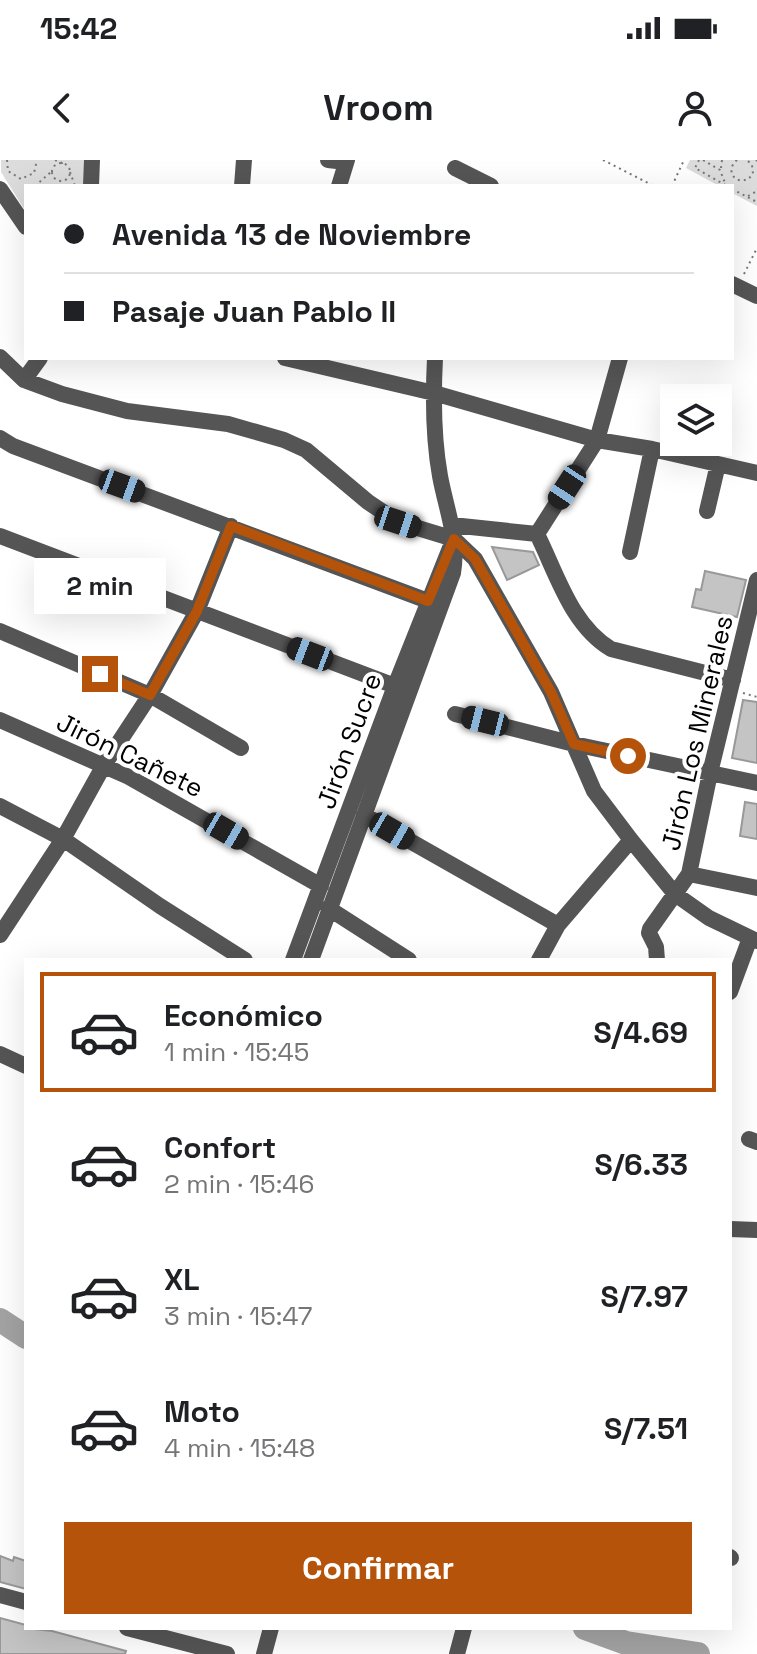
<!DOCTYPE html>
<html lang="es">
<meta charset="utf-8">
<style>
body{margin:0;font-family:"Space Grotesk",sans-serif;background:#f6f6f6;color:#202124;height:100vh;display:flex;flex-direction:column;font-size:30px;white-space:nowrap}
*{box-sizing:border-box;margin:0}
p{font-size:26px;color:#757577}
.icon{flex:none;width:44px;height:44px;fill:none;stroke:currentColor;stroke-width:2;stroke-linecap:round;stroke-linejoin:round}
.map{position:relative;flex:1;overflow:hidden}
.sheet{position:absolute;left:24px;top:798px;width:708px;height:672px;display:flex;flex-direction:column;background:#fff;border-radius:0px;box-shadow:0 8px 32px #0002}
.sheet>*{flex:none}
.top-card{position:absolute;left:24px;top:24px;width:710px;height:176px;border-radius:0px;box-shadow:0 8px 32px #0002;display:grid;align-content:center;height:176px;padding:0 40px;background:#fff}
.buttons{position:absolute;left:660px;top:224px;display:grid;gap:16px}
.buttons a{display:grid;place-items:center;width:72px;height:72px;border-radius:0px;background:#fff;box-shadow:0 8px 32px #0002;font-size:40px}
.end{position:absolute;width:36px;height:36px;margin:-18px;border:10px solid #b45309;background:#fff;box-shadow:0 0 0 4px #fff}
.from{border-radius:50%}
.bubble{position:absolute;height:56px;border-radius:0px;background:#fff;box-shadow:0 8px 32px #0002;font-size:26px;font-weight:700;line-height:56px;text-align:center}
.car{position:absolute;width:24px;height:48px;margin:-24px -12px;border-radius:10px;box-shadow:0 0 6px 2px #0007;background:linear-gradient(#222 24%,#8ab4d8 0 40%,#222 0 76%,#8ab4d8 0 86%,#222 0)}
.top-card b{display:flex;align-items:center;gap:28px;height:76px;font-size:30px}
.top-card b+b{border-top:2px solid #e0e0e0}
.top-card i{width:20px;height:20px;background:#202124}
ul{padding:14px 0 0;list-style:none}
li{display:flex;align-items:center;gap:24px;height:120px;margin:0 16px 12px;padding:0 24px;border:4px solid transparent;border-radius:0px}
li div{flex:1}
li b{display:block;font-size:30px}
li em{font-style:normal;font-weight:700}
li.selected{border-color:#b45309}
li>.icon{width:72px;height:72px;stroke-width:1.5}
.primary-button{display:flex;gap:16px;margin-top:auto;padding:16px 40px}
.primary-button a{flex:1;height:92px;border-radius:0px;background:#b45309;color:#fff;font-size:32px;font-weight:700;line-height:92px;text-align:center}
.status{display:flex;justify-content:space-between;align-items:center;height:56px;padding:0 40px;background:#fff;direction:ltr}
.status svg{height:22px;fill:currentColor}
header{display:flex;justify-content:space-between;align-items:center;height:104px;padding:0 40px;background:#fff;font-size:36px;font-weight:700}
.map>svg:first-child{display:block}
</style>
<div class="status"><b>15:42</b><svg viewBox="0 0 49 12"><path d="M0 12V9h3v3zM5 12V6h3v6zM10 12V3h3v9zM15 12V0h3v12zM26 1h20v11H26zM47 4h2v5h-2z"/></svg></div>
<header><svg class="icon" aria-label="back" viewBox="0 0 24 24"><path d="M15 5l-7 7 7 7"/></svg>Vroom<svg class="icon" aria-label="person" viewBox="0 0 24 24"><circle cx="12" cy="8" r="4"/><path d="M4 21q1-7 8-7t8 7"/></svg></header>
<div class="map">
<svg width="757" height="1494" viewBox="0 0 757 1494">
<rect width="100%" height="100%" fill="#fff"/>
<path fill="#dcdcdc" d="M1 0H89L88 26H26V52L1 12Z
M690 0H757V46L732 33V26H719L686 8Z"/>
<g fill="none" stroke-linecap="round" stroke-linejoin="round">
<path stroke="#a3a3a3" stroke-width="24" d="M0 1160 26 1177
M585 1468 626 1483 698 1494"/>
</g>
<path fill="#c4c4c4" stroke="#999" stroke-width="2" d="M492 387 533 392 539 405 507 420Z
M705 411 746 420 737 457 692 447 696 429 701 430Z
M743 540 757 542V603L732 598Z
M745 642 757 644V679L740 676Z
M0 1396 13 1401 14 1397 26 1401V1429L0 1422Z
M0 1458 26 1465V1468L52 1471 126 1491 125 1494H0Z"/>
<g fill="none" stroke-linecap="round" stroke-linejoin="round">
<path stroke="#777" stroke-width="2" stroke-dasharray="2 4" stroke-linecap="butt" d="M7 0 8 11 21 19 34 13 37 0
M55 0 62 3V0
M603 0 654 26
M699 0 695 8 727 26
M703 0 720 10 725 23
M737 0C722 13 741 30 753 14L752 5 747 0
M756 0 757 1
M52 12a9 9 0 1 1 18 0a9 9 0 1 1-18 0Z
M721 8 722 0
M70 12 75 26
M35 26 51 12
M672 26 684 0
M732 29 757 42
M748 36 757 31
M744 114 757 88
M743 533 757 537"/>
<path stroke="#555" stroke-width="16" d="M328 0 346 2
M455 8 491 26
M91 26 92 0
M242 26 244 0
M339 26 347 0
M0 29 26 67
M732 124 757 136
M0 197 24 220 62 234 127 251 228 264 284 280 306 290 368 342 398 362 454 379 475 399 551 532 594 631 631 680 675 734 709 758 757 781
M285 198 434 233 597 280 652 289 757 313
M24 220 40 198
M0 278 13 286 428 441
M707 351 718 304
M452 365 537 374C557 414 571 465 611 489L733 520
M537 374 597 280 620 198
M0 376 395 526
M630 392 652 289
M0 471 150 535 241 588
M455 554 574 584 757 623
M0 560 129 617 321 726
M0 646 63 679 160 746 245 800
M364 655 558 765
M689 714 757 728
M328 748 409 800
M0 775 63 679 104 605 150 535 197 451 231 366
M293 800 395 526 450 388
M311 800 453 413C459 379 446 349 440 316 433 277 433 237 435 198
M539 800 558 765 631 680
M657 800 656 787 649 773 650 769 689 714 710 613 757 420
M730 832 750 778
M0 894 26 906
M749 979 757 982
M730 1069 757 1070
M730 1397 731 1398
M0 1435 26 1442
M127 1468 227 1494
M264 1494 271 1468
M457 1494 464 1468"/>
</g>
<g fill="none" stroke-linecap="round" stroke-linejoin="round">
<path stroke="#b45309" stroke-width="10" d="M100 514 150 535 197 451 231 366 428 441 454 379 475 399 551 532 574 584 628 596"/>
</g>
<g text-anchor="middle" stroke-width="8" stroke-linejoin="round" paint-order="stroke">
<g font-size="26" fill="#000" stroke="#fff">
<text transform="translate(697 573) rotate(-77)" y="9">Jirón Los Minerales</text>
<text transform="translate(349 581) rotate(-70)" y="9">Jirón Sucre</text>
<text transform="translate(130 595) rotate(26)" y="9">Jirón Cañete</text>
</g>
</g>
</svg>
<div class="buttons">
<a><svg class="icon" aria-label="layers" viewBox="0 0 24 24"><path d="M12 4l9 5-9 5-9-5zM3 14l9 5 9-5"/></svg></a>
</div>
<i class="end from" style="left:628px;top:596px"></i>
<i class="end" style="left:100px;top:514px"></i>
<div class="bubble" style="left:34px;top:398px;width:132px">2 min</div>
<i class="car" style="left:122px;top:326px;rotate:110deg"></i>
<i class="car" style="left:567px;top:327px;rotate:213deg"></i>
<i class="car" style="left:398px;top:362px;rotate:108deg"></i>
<i class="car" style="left:310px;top:494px;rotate:291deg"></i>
<i class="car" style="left:485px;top:561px;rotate:284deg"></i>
<i class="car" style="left:226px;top:671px;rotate:120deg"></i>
<i class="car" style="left:392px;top:671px;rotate:120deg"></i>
<div class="top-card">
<b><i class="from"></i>Avenida 13 de Noviembre</b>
<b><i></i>Pasaje Juan Pablo II</b>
</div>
<section class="sheet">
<ul>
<li class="selected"><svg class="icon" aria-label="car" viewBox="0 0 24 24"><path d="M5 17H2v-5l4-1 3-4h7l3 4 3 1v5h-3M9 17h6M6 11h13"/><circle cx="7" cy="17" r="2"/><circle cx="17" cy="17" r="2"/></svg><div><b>Económico</b><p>1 min · 15:45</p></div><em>S/4.69</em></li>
<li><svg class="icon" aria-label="car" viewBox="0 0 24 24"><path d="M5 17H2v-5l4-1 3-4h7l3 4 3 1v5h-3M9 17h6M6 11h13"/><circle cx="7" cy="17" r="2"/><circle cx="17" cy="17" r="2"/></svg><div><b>Confort</b><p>2 min · 15:46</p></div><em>S/6.33</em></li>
<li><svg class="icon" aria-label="car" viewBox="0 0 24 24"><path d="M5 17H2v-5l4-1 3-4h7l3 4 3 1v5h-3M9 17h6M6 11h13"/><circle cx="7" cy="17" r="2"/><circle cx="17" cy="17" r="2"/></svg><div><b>XL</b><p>3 min · 15:47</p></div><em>S/7.97</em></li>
<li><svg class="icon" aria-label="car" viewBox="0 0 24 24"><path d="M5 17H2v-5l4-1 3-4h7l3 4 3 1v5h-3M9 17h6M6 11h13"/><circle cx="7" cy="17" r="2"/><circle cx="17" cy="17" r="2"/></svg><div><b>Moto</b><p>4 min · 15:48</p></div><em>S/7.51</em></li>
</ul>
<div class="primary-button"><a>Confirmar</a></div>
</section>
</div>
